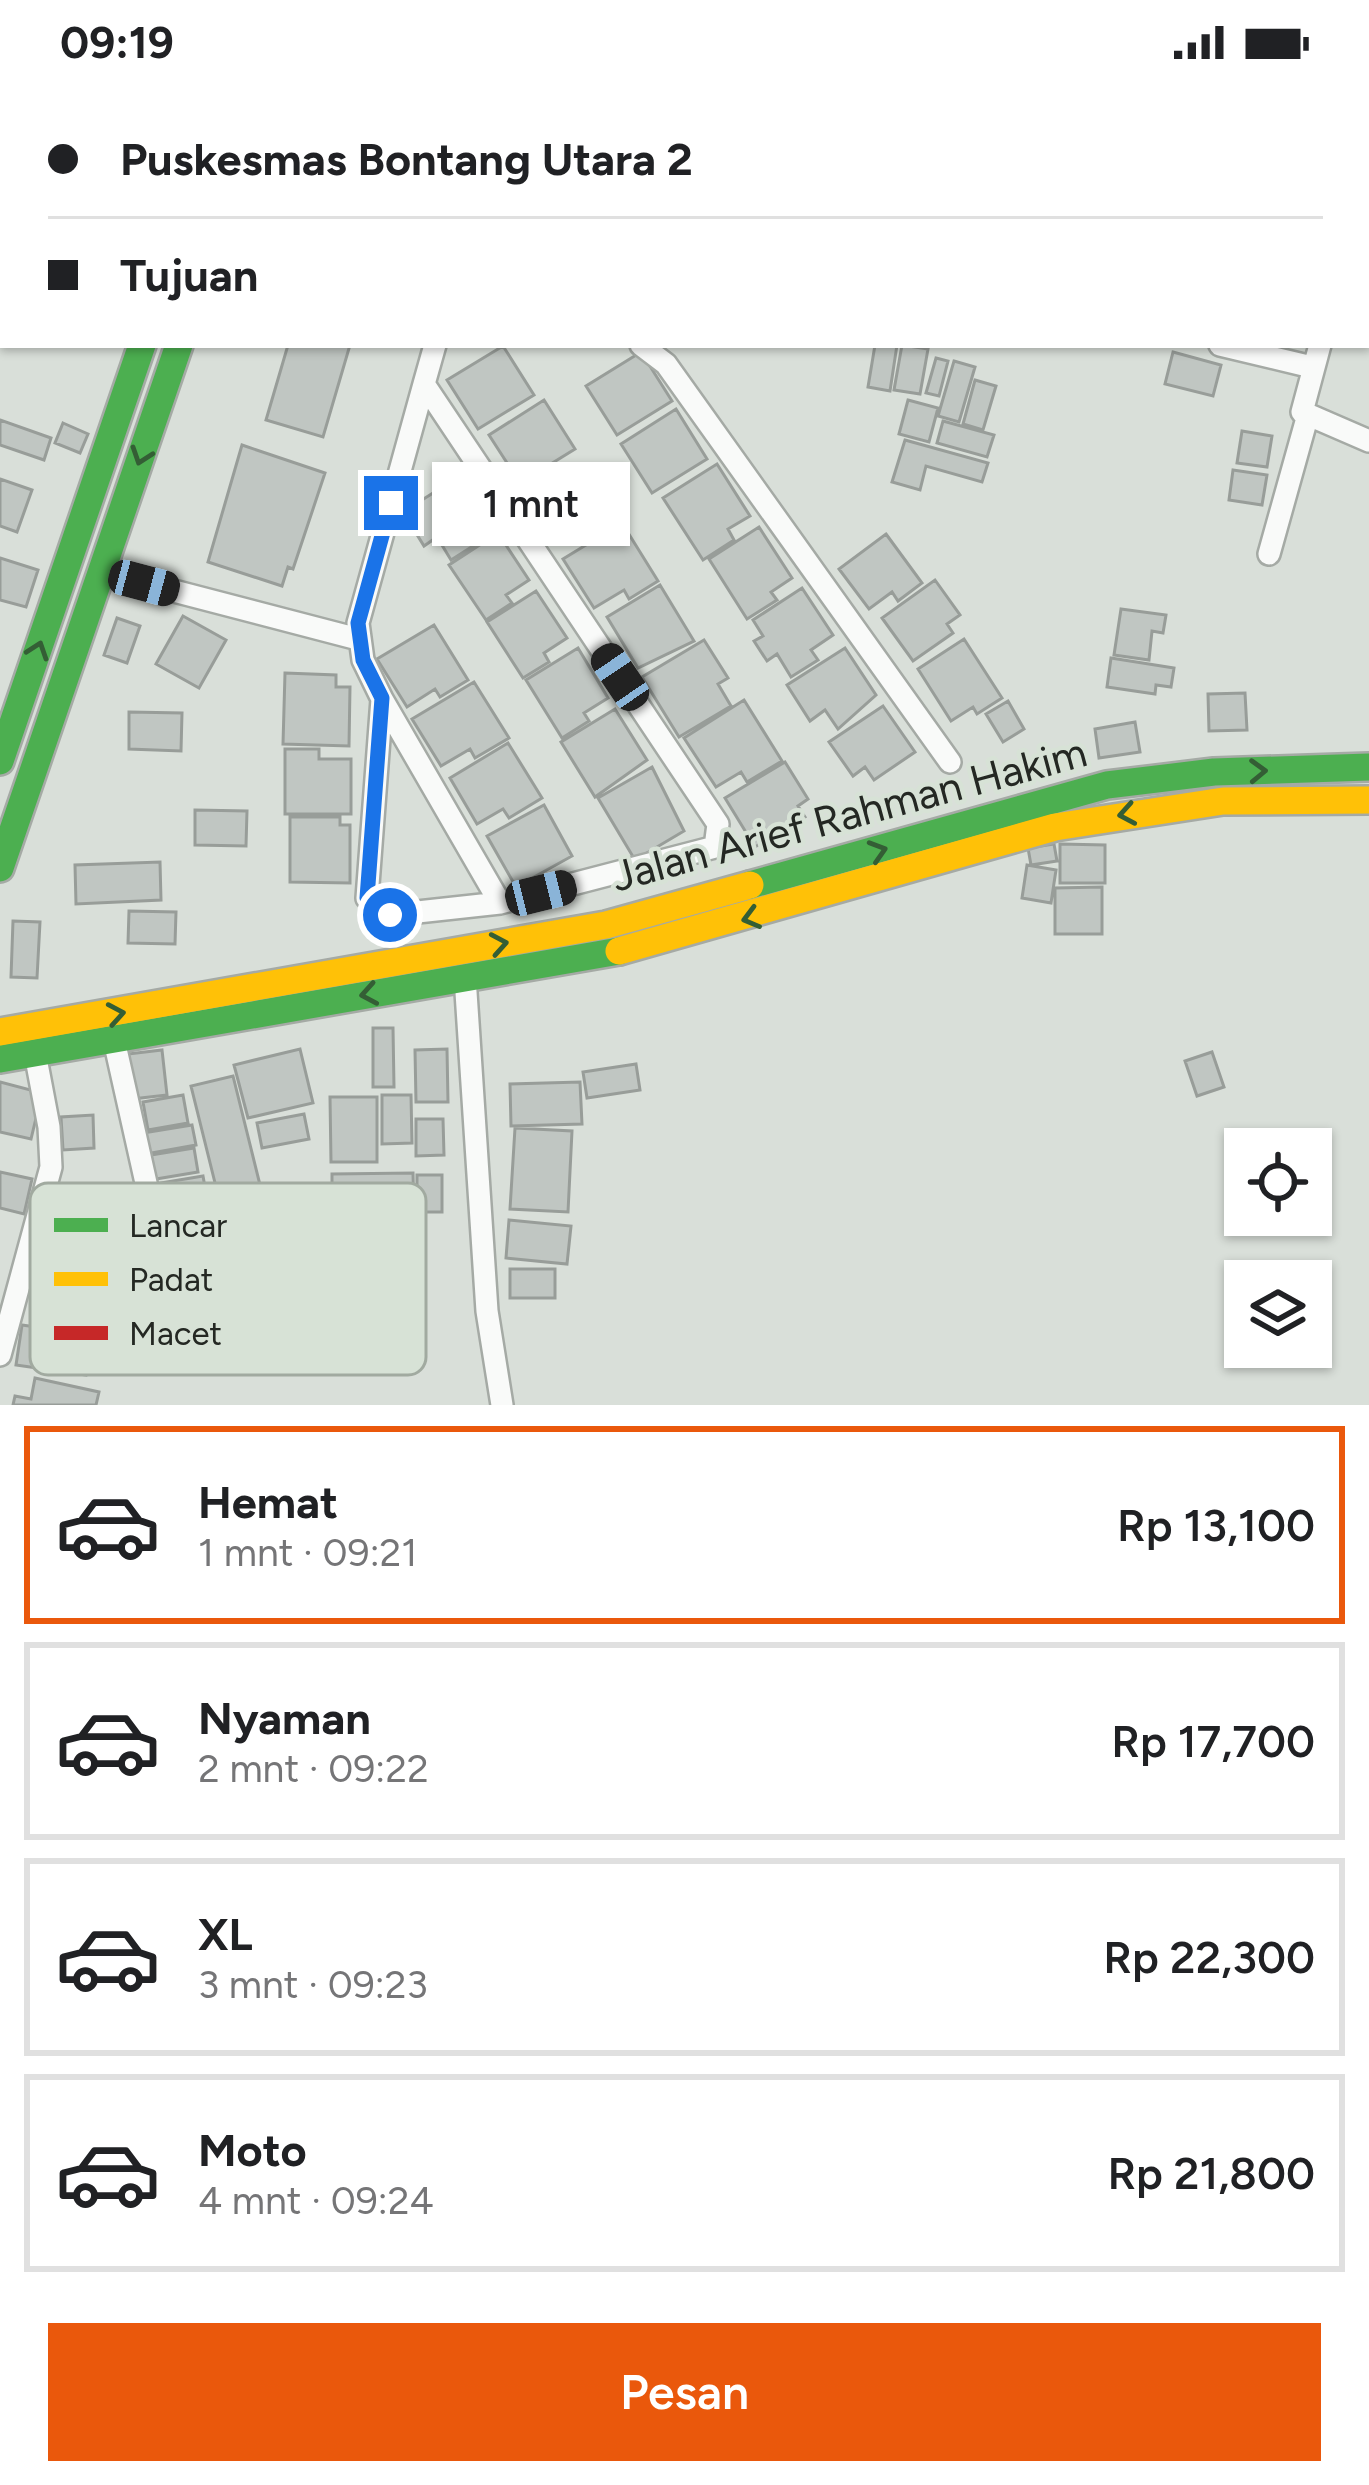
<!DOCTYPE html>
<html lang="id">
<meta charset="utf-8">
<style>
body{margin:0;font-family:Figtree,sans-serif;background:#f2f2f2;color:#202124;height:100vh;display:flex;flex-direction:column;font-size:45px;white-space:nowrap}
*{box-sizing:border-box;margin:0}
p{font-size:39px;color:#757577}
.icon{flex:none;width:66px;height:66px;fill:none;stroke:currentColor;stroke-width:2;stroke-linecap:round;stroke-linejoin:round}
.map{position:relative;height:1321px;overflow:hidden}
.drawer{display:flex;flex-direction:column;background:#fff;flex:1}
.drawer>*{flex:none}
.top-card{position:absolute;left:0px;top:0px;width:1371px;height:264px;box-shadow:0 3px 9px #0004;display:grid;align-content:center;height:264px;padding:0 48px;background:#fff}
.buttons{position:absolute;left:1224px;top:1044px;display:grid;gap:24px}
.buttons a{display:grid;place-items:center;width:108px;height:108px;border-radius:0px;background:#fff;box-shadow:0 3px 9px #0004;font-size:60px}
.end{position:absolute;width:54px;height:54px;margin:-27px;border:15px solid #1a73e8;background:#fff;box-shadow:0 0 0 6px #fff}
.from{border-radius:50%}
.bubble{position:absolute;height:84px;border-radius:0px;background:#fff;box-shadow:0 3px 9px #0004;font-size:39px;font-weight:600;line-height:84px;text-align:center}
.car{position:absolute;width:36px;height:72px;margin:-36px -18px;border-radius:15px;box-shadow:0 0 9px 3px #0007;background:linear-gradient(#222 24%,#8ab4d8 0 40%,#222 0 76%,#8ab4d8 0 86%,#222 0)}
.top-card b{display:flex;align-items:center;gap:42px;height:114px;font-size:45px}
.top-card b+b{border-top:3px solid #e0e0e0}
.top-card i{width:30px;height:30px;background:#202124}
ul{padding:21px 0 0;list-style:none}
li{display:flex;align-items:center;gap:36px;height:198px;margin:0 24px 18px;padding:0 24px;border:6px solid #e0e0e0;border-radius:0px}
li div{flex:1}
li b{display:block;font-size:45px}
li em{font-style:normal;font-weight:600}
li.current{border-color:#ea580c}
li>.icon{width:108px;height:108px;stroke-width:1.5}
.primary-button{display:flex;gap:24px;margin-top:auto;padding:24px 48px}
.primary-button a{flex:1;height:138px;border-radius:0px;background:#ea580c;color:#fff;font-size:48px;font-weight:600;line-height:138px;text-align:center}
.status{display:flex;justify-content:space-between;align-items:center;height:84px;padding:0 60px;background:#fff;direction:ltr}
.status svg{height:33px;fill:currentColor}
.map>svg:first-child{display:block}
</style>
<div class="status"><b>09:19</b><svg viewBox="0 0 49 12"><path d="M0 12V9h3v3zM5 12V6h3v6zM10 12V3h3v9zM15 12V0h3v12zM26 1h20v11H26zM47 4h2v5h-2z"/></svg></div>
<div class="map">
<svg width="1369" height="1321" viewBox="0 0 1369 1321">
<rect width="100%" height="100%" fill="#d9dfd9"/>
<path fill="#c0c6c2" stroke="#989d99" stroke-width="3" d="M288 261H350L323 353 266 336Z
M875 261H897L890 307 868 303Z
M902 261 928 265 920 310 894 306Z
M503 262 534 311 478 345 447 296Z
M641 268 672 317 617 351 586 302Z
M1173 268 1221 281 1213 312 1165 300Z
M936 274 948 277 939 312 926 309Z
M954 277 975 283 959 338 938 332Z
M975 296 996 302 983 346 963 340Z
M544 316 575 365 520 399 489 351Z
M908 316 938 324 929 358 899 350Z
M676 325 707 375 652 409 621 360Z
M0 336 51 354 44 376 0 361Z
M943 337 994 351 987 373 937 359Z
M63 339 88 350 80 369 55 359Z
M1242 347 1272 352 1267 383 1237 379Z
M905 356 988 379 982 398 926 382 920 406 892 398Z
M242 361 325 389 293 485 288 483 282 502 208 478Z
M717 380 750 432 728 445 734 456 703 476 663 414Z
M579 383 614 436 588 454 581 443 556 460 527 418Z
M1233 386 1267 391 1262 421 1229 416Z
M463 390 492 436 467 452 473 462 451 476 437 453 424 462 403 428Z
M0 395 32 406 17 448 0 442Z
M622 439 658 497 629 515 624 506 594 524 563 475Z
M759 443 792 494 771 508 777 516 747 535 709 475Z
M498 449 529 496 506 511 512 519 486 536 449 481Z
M886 450 922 499 898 517 892 508 869 525 839 485Z
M0 474 38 486 26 523 0 516Z
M935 496 960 531 947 540 953 549 913 577 882 534Z
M660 501 694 557 638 584 607 533Z
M802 504 833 551 811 566 818 576 791 593 777 570 767 577 754 557 763 552 753 536Z
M536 507 567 554 544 569 549 578 523 594 487 538Z
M1121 525 1166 531 1163 549 1152 547 1149 576 1114 571Z
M183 532 226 556 199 604 156 580Z
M117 534 140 542 127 579 104 571Z
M434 541 468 596 440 613 435 605 407 623 377 575Z
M964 555 1002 614 977 630 973 623 951 637 918 585Z
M704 556 728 594 718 600 731 622 679 653 642 593Z
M578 564 608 614 584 629 589 637 562 654 526 596Z
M845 564 876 611 838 645 825 626 810 637 787 601Z
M1111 574 1174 584 1171 603 1156 601 1155 610 1107 603Z
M285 589 336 591V603H350L349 662 283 660Z
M474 598 509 654 475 674 470 665 441 682 412 635Z
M1245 609 1247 646 1209 647 1208 610Z
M744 616 782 677 747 698 741 688 716 703 684 654Z
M1008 617 1024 645 1003 658 986 630Z
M883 622 915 668 874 696 865 683 853 692 829 658Z
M615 625 647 676 595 713 561 658Z
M129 628 182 629 181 667 129 665Z
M1135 638 1140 668 1099 674 1095 645Z
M508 659 542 714 509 734 503 725 477 740 450 694Z
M285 665H319V675H351V730H285Z
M785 678 808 715 798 722 805 733 755 763 725 714Z
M652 683 684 747 635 776 598 714Z
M544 721 572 772 516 803 487 752Z
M195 726 247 727 246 762 195 761Z
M290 733H340V741H350V799L290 798Z
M1054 760 1057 777 1031 781 1028 764Z
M1060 760 1105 761V799H1060Z
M160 778 161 816 76 820 75 781Z
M1027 781 1056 786 1051 819 1022 814Z
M1102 803V850H1055V804Z
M129 827 176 828 175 860 128 859Z
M13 837 40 838 37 894 11 893Z
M373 944H393L394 1003H373Z
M300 965 313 1019 248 1034 234 981Z
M447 965 448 1018H416L415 966Z
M162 966 167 1011 132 1015 128 970Z
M1212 968 1224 1003 1197 1012 1185 977Z
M636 980 640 1006 587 1014 583 988Z
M233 992 262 1109 220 1119 191 1002Z
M0 998 42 1009 31 1055 0 1048Z
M580 998 582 1040 511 1042 510 1000Z
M183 1011 188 1039 148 1046 143 1018Z
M382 1011H411L412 1059 382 1060Z
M330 1013H377V1078H331Z
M304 1030 309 1055 262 1064 257 1039Z
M93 1031 94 1064 63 1066 61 1033Z
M416 1035H443L444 1071 416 1072Z
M192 1041 196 1061 146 1070 143 1049Z
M515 1044 572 1047 568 1128 510 1125Z
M194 1064 198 1088 156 1095 151 1071Z
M0 1088 32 1095 24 1130 0 1124Z
M413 1089 414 1129 332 1130V1090Z
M417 1091H442V1128H417Z
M203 1092 209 1125 161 1133 155 1100Z
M509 1136 571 1142 567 1180 506 1174Z
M510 1185H555V1214H510Z
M22 1241 92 1251 86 1291 16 1281Z
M35 1294 99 1308 96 1321H13L15 1312 31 1315Z"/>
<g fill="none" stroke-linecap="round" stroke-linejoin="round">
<defs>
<path id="street" d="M1251 0 1261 3
M0 2 3 3
M1368 36 1369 37
M1368 120 1369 117
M641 261 666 280 950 678
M1220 261 1312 283
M1320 261 1302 328 1369 357
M424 300 718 740 715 763 500 819 390 831 367 814 382 615 363 576 358 539 424 300 435 261
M1269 470 1307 334
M101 488 358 555
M382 615 500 819
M465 893 487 1227 502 1321
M114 956 172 1215
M0 1271 51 1083 49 1043 35 969"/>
<path id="fast" d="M0 677 142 261
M0 784 179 261
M750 801 1107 701 1214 688 1369 683
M0 975 619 867"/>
<path id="slow" d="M268 3 269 0
M619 867 1055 743 1223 717 1369 716
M0 948 606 841 750 801"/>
<path id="jam" d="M228 3 229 0"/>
</defs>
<use href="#street" stroke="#a5aaa5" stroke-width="26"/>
<use href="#fast" stroke="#a5aaa5" stroke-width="32"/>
<use href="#slow" stroke="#a5aaa5" stroke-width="32"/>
<use href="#jam" stroke="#a5aaa5" stroke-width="32"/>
<use href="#street" stroke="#f9faf9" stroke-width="21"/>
<use href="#fast" stroke="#4caf50" stroke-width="27"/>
<use href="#slow" stroke="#ffc107" stroke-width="27"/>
<use href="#jam" stroke="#c62828" stroke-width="27"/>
</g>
<defs><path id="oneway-chevron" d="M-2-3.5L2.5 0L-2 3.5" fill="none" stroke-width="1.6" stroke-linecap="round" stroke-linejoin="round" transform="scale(3)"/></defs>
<g stroke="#345e35">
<use href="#oneway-chevron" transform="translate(141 372) rotate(109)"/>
<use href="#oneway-chevron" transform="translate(38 566) rotate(-71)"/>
<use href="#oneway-chevron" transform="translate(1258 687) rotate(-2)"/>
<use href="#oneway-chevron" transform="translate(1127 730) rotate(170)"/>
<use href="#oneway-chevron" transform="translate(878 767) rotate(-17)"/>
<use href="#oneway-chevron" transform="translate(751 834) rotate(165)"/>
<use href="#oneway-chevron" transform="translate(499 860) rotate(-10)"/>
<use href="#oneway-chevron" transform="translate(369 910) rotate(170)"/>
<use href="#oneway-chevron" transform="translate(116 930) rotate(-10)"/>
</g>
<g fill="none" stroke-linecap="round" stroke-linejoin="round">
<path stroke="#1a73e8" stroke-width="15" d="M390 831 367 814 382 614 363 576 358 539 391 419"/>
</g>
<g text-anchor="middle" stroke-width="9" stroke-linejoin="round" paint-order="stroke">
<g font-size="42" fill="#242823" stroke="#d7e2d6">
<text transform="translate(849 730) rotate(-15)" y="15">Jalan Arief Rahman Hakim</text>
</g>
</g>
<rect x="30" y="1099" width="396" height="192" rx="18" fill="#d7e2d6" stroke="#a1aaa0" stroke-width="3"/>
<rect x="54" y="1134" width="54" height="14" fill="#4caf50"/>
<rect x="54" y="1188" width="54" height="14" fill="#ffc107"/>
<rect x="54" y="1242" width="54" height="14" fill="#c62828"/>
<g font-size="33" fill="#242823">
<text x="129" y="1153">Lancar</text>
<text x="129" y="1207">Padat</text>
<text x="129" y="1261">Macet</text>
</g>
</svg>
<div class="buttons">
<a><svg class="icon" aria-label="locate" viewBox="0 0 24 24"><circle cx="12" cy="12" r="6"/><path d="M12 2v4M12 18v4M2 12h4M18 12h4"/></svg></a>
<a><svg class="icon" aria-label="layers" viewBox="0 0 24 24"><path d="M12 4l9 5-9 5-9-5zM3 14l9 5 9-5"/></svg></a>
</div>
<i class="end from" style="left:390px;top:831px"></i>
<i class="end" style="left:391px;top:419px"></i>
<div class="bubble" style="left:432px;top:378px;width:198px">1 mnt</div>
<i class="car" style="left:144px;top:499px;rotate:105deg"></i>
<i class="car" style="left:620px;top:593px;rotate:326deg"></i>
<i class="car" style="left:541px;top:809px;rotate:76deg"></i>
<div class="top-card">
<b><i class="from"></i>Puskesmas Bontang Utara 2</b>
<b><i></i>Tujuan</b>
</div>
</div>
<section class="drawer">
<ul>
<li class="current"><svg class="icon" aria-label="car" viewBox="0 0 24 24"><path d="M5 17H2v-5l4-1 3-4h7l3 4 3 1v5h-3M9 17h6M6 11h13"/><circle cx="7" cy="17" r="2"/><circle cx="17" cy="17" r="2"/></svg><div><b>Hemat</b><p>1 mnt · 09:21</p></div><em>Rp 13,100</em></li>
<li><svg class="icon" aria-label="car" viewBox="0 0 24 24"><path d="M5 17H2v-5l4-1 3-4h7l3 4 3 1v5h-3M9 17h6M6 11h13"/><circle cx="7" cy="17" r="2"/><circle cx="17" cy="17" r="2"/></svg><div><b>Nyaman</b><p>2 mnt · 09:22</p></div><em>Rp 17,700</em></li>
<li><svg class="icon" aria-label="car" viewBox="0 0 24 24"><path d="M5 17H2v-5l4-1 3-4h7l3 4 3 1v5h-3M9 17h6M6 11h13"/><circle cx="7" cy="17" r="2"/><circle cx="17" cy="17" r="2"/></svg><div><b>XL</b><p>3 mnt · 09:23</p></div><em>Rp 22,300</em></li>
<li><svg class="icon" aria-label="car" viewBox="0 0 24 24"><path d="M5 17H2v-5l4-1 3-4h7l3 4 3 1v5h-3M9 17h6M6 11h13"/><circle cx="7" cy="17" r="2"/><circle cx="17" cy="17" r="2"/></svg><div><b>Moto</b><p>4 mnt · 09:24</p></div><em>Rp 21,800</em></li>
</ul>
<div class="primary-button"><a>Pesan</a></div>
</section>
